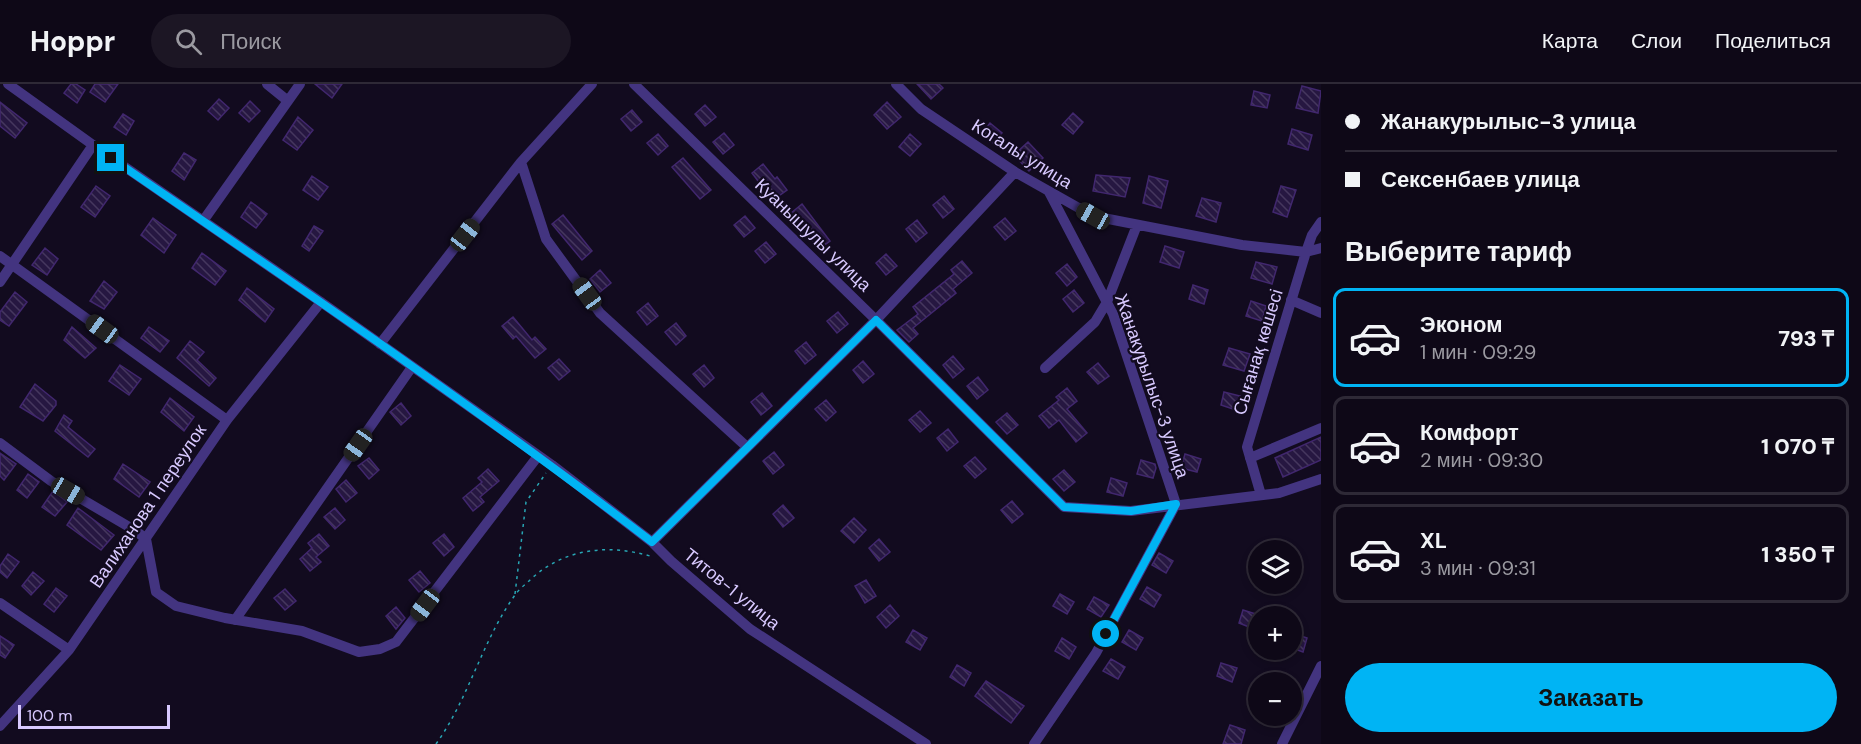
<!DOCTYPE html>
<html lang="ru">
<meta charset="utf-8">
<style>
body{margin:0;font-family:"DM Sans",sans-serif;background:#1c1624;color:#f1f3f6;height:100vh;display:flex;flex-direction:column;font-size:22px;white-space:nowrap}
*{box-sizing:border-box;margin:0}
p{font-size:20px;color:#9b9aa1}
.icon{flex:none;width:33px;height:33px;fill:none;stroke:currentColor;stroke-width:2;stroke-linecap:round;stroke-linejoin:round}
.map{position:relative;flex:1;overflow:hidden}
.panel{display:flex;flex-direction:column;background:#0e0817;width:540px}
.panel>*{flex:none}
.top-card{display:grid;align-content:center;height:132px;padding:0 24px;background:#0e0817}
.tools{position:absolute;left:1248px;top:456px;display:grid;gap:12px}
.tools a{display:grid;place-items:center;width:54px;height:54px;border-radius:50%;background:#0e0817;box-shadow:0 3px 9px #0003,0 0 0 2px #2e2936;font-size:30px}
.scale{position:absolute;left:18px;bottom:15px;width:152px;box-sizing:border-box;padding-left:6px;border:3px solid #d8c9ff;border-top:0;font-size:16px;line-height:21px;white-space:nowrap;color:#d8c9ff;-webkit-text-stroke:4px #120b1f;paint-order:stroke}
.end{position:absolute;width:27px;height:27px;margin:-14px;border:8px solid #00b4f4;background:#111;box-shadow:0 0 0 3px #111}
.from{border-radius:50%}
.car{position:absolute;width:18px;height:36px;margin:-18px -9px;border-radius:8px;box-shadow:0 0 4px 2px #0007;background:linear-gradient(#222 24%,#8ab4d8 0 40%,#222 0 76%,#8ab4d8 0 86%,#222 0)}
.top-card b{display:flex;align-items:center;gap:21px;height:57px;font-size:22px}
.top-card b+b{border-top:2px solid #2e2936}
.top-card i{width:15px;height:15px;background:#f1f3f6}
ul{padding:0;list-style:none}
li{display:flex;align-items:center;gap:18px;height:99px;margin:0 12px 9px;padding:0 12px;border:3px solid #2e2936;border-radius:12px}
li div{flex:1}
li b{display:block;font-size:22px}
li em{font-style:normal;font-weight:800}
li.on{border-color:#00b4f4}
li>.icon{width:54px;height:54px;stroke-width:1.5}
h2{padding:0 24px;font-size:27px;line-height:72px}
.cta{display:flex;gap:12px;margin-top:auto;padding:12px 24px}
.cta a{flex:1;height:69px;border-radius:36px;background:#00b4f4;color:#111;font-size:24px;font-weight:800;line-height:69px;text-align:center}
header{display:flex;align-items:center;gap:36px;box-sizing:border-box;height:84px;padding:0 30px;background:#0e0817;border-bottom:2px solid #2e2936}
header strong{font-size:28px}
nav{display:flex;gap:33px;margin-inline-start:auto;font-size:21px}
.search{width:420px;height:54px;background:#1c1624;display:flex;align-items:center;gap:15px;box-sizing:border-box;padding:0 21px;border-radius:33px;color:#9b9aa1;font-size:22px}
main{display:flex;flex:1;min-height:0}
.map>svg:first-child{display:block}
</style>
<header>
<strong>Hoppr</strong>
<div class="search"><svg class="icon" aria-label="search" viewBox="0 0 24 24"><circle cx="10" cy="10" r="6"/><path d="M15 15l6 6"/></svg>Поиск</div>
<nav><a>Карта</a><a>Слои</a><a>Поделиться</a></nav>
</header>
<main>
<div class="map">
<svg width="1321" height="660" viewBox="0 0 1321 660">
<defs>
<pattern id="building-back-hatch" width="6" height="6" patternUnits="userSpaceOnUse" patternTransform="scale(1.5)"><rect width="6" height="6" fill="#261741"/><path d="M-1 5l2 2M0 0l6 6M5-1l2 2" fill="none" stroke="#45375e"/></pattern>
</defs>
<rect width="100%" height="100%" fill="#120b1f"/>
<path fill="url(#building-back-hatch)" stroke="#41276e" stroke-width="1.5" d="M71 0H76L85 6 77 19 64 9Z
M95 0H118L105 18 90 8Z
M315 0H342L332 14Z
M917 0H939L943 4 931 15Z
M1302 2 1321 7 1318 29 1296 24Z
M1254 7 1270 11 1267 24 1251 21Z
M219 15 229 24 218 36 208 27Z
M250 17 260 27 249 38 239 29Z
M0 18 27 39 15 54 0 42Z
M887 18 901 33 887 45 874 31Z
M705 21 716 33 705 42 695 30Z
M632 26 642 38 631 47 621 35Z
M1073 29 1083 38 1073 50 1062 41Z
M123 30 134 37 126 51 114 43Z
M298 33 313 46 297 66 283 56Z
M990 39 1002 49 994 60 981 50Z
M1292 45 1312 51 1308 66 1288 60Z
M724 49 734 61 723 70 713 58Z
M658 50 668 62 658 71 647 59Z
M910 50 921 60 910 72 899 63Z
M1028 58 1043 74 1029 87 1014 71Z
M184 69 196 76 184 96 172 87Z
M683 74 711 106 700 115 672 83Z
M763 80 775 95 777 93 787 106 776 114 764 100 762 102 752 89Z
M1096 91 1130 94 1125 113 1093 107Z
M312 92 328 103 318 116 303 106Z
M1149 92 1168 97 1161 124 1143 119Z
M96 102 110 112 95 133 81 123Z
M1281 102 1296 106 1287 133 1273 128Z
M944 112 954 125 943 134 933 121Z
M1202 114 1221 119 1216 138 1196 132Z
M251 118 267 130 256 144 241 133Z
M802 120 830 157 819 165 791 129Z
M563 131 592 167 582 176 552 140Z
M745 132 755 144 744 153 734 141Z
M153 134 176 151 164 169 141 151Z
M1005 134 1016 147 1005 156 994 143Z
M917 136 927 149 916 158 906 145Z
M314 142 323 147 309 167 302 162Z
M766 158 776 170 765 179 755 167Z
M1165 162 1184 168 1179 184 1160 178Z
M45 164 58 175 47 191 32 181Z
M202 169 226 187 215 201 192 184Z
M886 170 897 182 886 191 876 179Z
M962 177 972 189 953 205 956 209 913 244 918 250 909 258 897 246 918 230 913 223 954 190 951 186Z
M1256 178 1277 183 1272 200 1251 194Z
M1067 180 1077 193 1067 202 1056 189Z
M600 186 611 199 600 208 590 195Z
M104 197 117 208 104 225 90 217Z
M1193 201 1208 206 1204 220 1189 215Z
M247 204 274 225 265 238 239 216Z
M1074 206 1084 219 1073 228 1063 215Z
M15 208 27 218 9 242 0 236V228Z
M1251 217 1266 222 1262 237 1246 232Z
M648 219 658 232 647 241 637 228Z
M838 228 848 240 837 249 827 237Z
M513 233 532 256 535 253 546 265 535 274 516 252 513 255 502 242Z
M676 239 686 252 676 261 665 248Z
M72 243 96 264 85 274 64 256Z
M149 243 169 257 160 268 141 254Z
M190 257 204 268 197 276 216 294 209 302 177 274Z
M806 258 816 271 805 280 795 267Z
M1229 264 1250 270 1244 287 1223 281Z
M953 272 964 285 953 294 943 281Z
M559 275 570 287 559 296 548 284Z
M863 277 874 290 863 299 853 286Z
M1098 279 1109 292 1098 300 1087 288Z
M120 281 141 295 129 311 109 297Z
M704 281 714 294 704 303 693 290Z
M978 293 988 306 977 315 967 302Z
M35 300 56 317V321L43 337 20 323Z
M1067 304 1077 317 1067 325 1087 349 1076 358 1059 336 1049 344 1039 332 1059 316 1056 313Z
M1224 308 1240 312 1236 326 1221 321Z
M762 309 772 322 761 331 751 318Z
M170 314 194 333 184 347 161 328Z
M826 316 836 328 826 337 815 325Z
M401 319 411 332 401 341 390 328Z
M920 327 931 339 920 348 909 336Z
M1007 329 1018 341 1007 350 996 338Z
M64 331 72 337 68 343 95 365 88 373 55 347Z
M948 345 958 358 947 367 937 354Z
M1321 353V376L1283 393 1275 374Z
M774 368 784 381 773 390 763 377Z
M0 369 16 380 4 396 0 392Z
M1185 370 1201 375 1197 388 1181 384Z
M975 373 986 385 975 394 964 382Z
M369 374 379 386 369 395 358 382Z
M1141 376 1155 380 1156 384 1153 394 1137 390Z
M123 380 150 398 139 413 114 395Z
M488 385 499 397 480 413 484 418 473 427 463 414 482 398 478 394Z
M1064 386 1075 398 1064 407 1053 395Z
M28 390 39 398 27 414 17 406Z
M1111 394 1127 399 1123 412 1107 408Z
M346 396 357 409 346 418 336 405Z
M53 407 67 418 55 432 42 423Z
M1012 417 1023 430 1012 439 1001 426Z
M783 421 794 434 783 443 773 430Z
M78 424 114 451 101 466 67 441Z
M335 424 345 436 335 445 324 433Z
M854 434 866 446 854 459 841 447Z
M319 450 329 462 316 473 321 478 310 487 300 475 312 464 308 459Z
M444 450 454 463 444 472 433 459Z
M879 455 890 468 879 477 869 464Z
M1159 469 1173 477 1166 489 1152 481Z
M8 470 19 478 7 494 0 488V482Z
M420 487 430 499 419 508 409 496Z
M33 488 44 497 31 511 22 502Z
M866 496 876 512 865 519 855 502Z
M1147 503 1161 511 1154 523 1140 515Z
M56 504 67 512 54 528 44 520Z
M285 505 296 517 285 526 274 514Z
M1060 510 1074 518 1067 530 1053 522Z
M1094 513 1109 521 1101 533 1087 525Z
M890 521 899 532 886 544 877 533Z
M396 523 405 534 396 545 386 532Z
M1243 526 1259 531 1254 545 1239 539Z
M913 546 927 554 920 566 906 558Z
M1129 546 1143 554 1136 566 1122 558Z
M1292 549 1307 554 1303 568 1292 564Z
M0 552 14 561 5 574 0 571Z
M1062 554 1076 563 1069 575 1055 567Z
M1111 575 1125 583 1118 595 1103 587Z
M1221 579 1237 584 1232 598 1217 592Z
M957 581 971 589 964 602 950 593Z
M986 597 1024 622 1011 639 975 612Z
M1230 641 1245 646 1241 660H1223Z"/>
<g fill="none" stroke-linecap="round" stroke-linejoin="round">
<path stroke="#28a6b4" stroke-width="1.5" stroke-dasharray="3 4.5" stroke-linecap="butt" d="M515 510 526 418 546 389
M436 660C469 614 482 557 515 511 519 505 526 500 531 495 565 464 608 460 650 472"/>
<path stroke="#433480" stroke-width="10" d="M8 0 93 61 321 218 552 381 652 458 671 477 750 545 926 660
M267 0 288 17
M634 0 876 236 1064 423 1131 427 1279 409 1321 395
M896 0 921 25 1015 88 1093 132 1242 161 1306 168 1321 164
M521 78 546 155 600 229 747 363
M203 137 300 0
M0 172 227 336
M0 198 93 61
M1291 216 1321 229
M380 260 521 78 592 0
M1045 284 1095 238 1107 218 1137 141
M0 359 51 397 136 447 146 455 156 508 176 522 225 534 302 547 359 568 380 565 396 558 538 372
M1250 374 1321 344
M1261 411 1247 363 1306 168 1312 151 1321 138
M652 458 876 236 1015 88
M0 519 69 566
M235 536 412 283
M0 642 69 566 227 336 321 218
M1034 660 1096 569 1176 420 1113 230 1049 108
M1282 660 1321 582"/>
</g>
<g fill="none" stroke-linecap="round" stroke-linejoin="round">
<path stroke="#00b4f4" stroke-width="8" d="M111 74C293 199 476 323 652 458L876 236 1064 423 1131 427 1176 420 1106 550"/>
</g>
<g text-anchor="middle" stroke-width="4.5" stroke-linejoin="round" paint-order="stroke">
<g font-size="18" fill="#d8c9ff" stroke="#120b1f">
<text transform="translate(1022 70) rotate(32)" y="6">Когалы улица</text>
<text transform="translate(813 151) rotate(44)" y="6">Куанышулы улица</text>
<text transform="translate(1258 268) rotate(-73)" y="6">Сығанақ көшесі</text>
<text transform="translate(1152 302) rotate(71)" y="6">Жанакурылыс-3 улица</text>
<text transform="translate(148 422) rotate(-56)" y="6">Валиханова 1 переулок</text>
<text transform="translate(732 505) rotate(39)" y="6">Титов-1 улица</text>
</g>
</g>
</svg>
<div class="tools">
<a><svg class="icon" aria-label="layers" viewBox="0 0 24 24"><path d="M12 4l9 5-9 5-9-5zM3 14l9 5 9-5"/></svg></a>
<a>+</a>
<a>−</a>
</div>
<div class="scale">100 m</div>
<i class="end from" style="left:1106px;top:550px"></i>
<i class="end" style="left:111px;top:74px"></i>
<i class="car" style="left:1093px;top:132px;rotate:299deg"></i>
<i class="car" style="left:465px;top:151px;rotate:38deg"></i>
<i class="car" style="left:587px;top:210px;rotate:324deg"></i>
<i class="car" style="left:102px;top:245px;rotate:306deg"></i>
<i class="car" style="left:358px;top:361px;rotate:215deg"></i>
<i class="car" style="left:68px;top:407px;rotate:120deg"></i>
<i class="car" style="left:425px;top:521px;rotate:217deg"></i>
</div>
<section class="panel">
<div class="top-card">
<b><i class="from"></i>Жанакурылыс-3 улица</b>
<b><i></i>Сексенбаев улица</b>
</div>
<h2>Выберите тариф</h2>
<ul>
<li class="on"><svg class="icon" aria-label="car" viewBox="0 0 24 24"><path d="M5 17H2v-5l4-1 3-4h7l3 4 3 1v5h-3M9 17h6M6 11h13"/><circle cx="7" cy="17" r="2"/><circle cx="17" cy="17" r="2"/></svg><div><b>Эконом</b><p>1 мин · 09:29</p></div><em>793 ₸</em></li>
<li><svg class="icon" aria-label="car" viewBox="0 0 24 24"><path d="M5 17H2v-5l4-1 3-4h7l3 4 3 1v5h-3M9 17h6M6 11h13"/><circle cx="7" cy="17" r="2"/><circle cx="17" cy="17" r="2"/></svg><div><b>Комфорт</b><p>2 мин · 09:30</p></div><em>1 070 ₸</em></li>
<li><svg class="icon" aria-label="car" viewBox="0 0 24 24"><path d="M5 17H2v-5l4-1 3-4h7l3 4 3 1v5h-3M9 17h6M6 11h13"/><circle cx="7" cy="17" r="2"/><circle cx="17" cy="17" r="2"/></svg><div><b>XL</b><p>3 мин · 09:31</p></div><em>1 350 ₸</em></li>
</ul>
<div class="cta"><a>Заказать</a></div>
</section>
</main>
